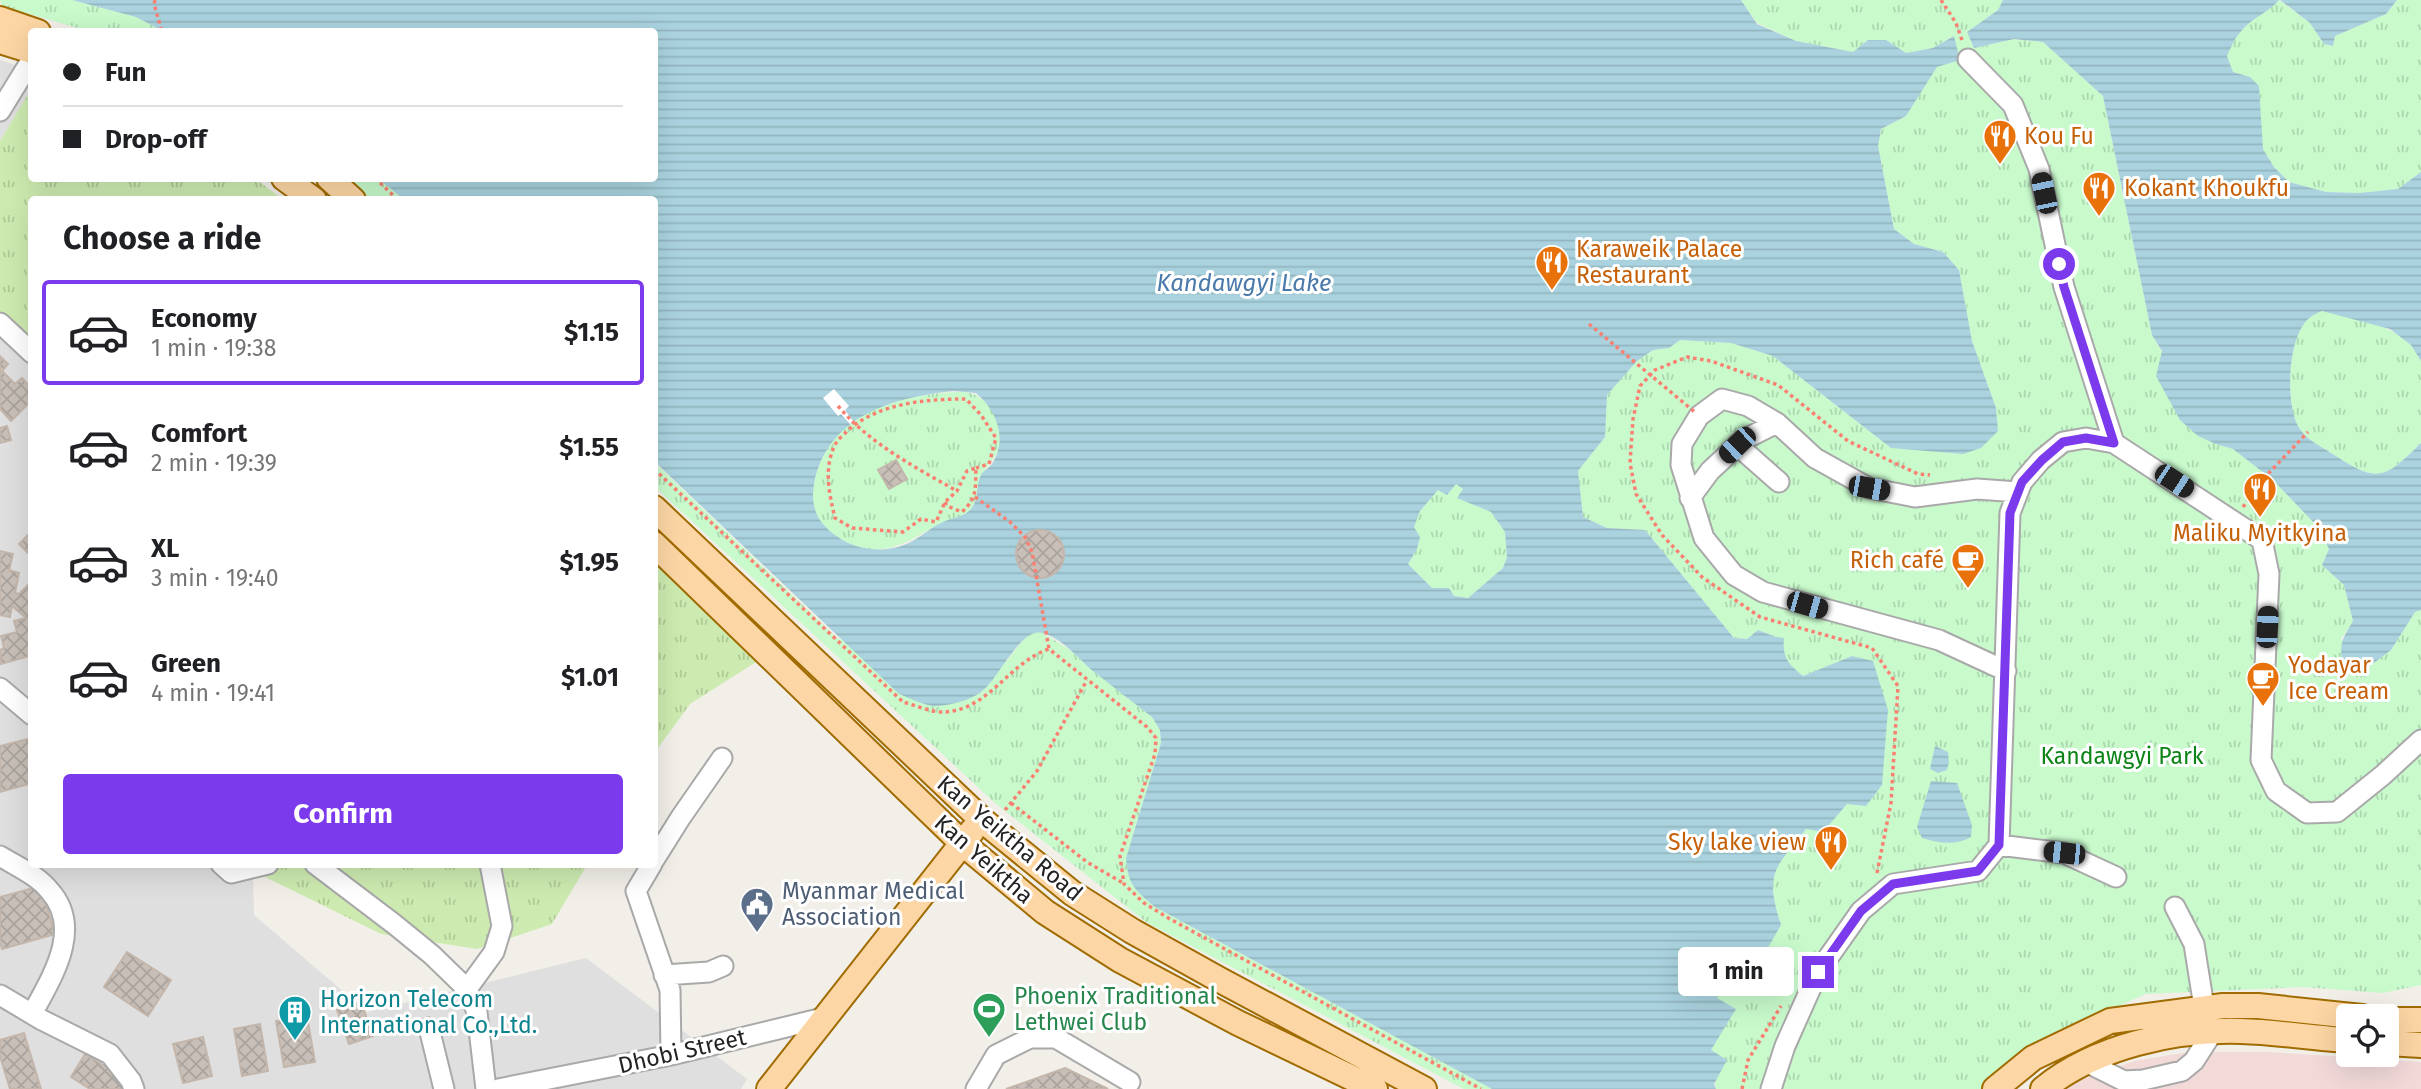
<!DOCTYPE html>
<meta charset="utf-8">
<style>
body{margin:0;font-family:"Fira Sans",sans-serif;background:#f2f2f2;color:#202124;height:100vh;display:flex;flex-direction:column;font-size:26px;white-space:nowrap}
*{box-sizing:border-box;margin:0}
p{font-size:23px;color:#757577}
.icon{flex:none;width:38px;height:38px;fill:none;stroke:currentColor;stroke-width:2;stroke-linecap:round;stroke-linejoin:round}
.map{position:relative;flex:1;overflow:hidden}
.sheet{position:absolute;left:28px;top:196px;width:630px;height:672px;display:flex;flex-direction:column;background:#fff;border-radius:7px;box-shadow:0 7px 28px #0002}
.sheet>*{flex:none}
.guide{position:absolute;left:28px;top:28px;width:630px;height:154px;border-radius:7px;box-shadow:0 7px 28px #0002;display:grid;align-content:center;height:154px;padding:0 35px;background:#fff}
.fabs{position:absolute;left:2336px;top:1004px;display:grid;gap:14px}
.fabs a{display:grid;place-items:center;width:63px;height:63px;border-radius:7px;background:#fff;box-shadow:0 7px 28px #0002;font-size:35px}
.end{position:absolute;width:32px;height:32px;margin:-16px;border:9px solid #7c3aed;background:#fff;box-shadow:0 0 0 4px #fff}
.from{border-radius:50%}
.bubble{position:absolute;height:49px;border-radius:7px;background:#fff;box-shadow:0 7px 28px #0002;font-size:23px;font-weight:700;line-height:49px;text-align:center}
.car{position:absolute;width:21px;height:42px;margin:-21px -10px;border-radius:9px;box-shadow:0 0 5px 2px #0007;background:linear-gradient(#222 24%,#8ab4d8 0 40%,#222 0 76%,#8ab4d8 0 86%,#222 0)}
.guide b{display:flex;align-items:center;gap:24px;height:66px;font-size:26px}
.guide b+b{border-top:2px solid #e0e0e0}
.guide i{width:18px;height:18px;background:#202124}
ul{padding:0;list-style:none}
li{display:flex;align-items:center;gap:21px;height:105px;margin:0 14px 10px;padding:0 21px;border:4px solid transparent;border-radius:7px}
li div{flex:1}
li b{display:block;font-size:26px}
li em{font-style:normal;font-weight:700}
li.active{border-color:#7c3aed}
li>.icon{width:63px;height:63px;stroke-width:1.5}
h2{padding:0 35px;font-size:32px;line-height:84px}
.cta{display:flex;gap:14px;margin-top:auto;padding:14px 35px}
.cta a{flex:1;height:80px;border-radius:7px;background:#7c3aed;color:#fff;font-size:28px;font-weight:700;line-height:80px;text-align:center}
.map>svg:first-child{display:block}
</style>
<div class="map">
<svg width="2421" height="1089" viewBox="0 0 2421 1089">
<defs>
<pattern id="grass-tufts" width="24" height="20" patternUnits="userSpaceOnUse" patternTransform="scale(1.75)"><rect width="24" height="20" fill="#cdebb0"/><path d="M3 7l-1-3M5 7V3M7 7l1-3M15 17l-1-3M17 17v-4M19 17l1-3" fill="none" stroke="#b0c997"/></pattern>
<pattern id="park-tufts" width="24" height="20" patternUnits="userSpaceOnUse" patternTransform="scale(1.75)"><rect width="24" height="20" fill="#c8facc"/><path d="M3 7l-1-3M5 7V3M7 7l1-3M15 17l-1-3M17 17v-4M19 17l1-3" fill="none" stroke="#acd6af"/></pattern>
<pattern id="water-rules" width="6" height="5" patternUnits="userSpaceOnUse" patternTransform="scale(1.75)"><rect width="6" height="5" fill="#aad3df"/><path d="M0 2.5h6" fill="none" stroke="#92b5bf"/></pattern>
<pattern id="building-cross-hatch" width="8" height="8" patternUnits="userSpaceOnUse" patternTransform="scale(1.75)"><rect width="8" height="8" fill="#c7bfb8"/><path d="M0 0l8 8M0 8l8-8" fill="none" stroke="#aba49e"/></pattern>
</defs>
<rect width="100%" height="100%" fill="#f2efe9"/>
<path fill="#e0dfdf" d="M0 60 32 71 31 89 0 141Z
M0 313 31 344 32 864 256 865 253 871 254 915 367 1012 586 958 747 1079 741 1089H0Z"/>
<path fill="#f2dad9" d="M2189 1052H2269L2421 1062V1089H2066L2079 1081 2134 1061Z"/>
<path fill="url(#grass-tufts)" d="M31 89 32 178 256 179 282 199 32 200 31 344 0 313V141Z
M654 561 756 662 690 704 655 752Z
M256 864 587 865 552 924 477 949 381 934 253 871Z"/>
<path fill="url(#park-tufts)" d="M0 0H72L136 17 163 31H88L2 6Z
M1741 0H2003L1998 10 1967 32 1974 48 2014 39 2043 42 2103 96 2152 335 2216 444 2233 449 2273 480 2317 526 2329 549 2322 565 2344 585 2353 621 2341 639 2363 671 2391 650 2415 612 2421 610V985L2383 993 2303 987 2146 994 2039 1041 1982 1089H1716L1711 1050 1716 999 1745 949 1781 925C1764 872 1775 869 1806 828L1823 831 1847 804 1852 656 1803 676 1788 664 1776 637 1758 630 1747 639 1734 638 1645 530 1607 528 1583 517 1578 471 1605 437 1607 395 1637 361 1653 350 1669 348 1679 340 1731 343 1773 356 1891 448 1996 408 1972 341 1959 270 1943 252 1914 244 1894 229 1878 146 1881 129 1906 116 1937 67 1953 36 1933 48 1906 53 1886 40H1868L1853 52 1796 41 1757 23Z
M2279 0 2310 23 2324 44 2333 46 2335 36 2386 14 2397 0H2421V172L2398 189 2359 193 2326 192 2289 182 2274 167 2263 149 2250 77 2233 72 2227 56C2232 45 2236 35 2246 26 2256 16 2269 12 2279 0Z
M343 179H379L403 199H367Z
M2322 311C2351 314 2410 329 2421 360 2421 372 2421 427 2421 443 2383 481 2377 483 2331 453 2320 446 2304 438 2298 426 2286 403 2288 349 2302 327 2306 319 2314 314 2322 311Z
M965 392C988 395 1005 424 999 448 995 461 984 467 980 479 975 490 979 503 968 512 961 518 951 519 943 522 921 532 906 547 881 549 865 550 849 545 836 536 806 516 809 487 823 457 826 451 829 443 833 438 859 405 925 391 965 392Z
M654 462 837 638 981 693 1024 639 1032 633 1039 631 1067 648 1152 717 1160 730 1161 743 1126 858 1155 907 1492 1089H1464L1146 922 995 803 655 487Z
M1456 484 1463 489 1458 498 1491 512 1505 532 1507 557 1503 568 1468 598 1454 596 1449 588H1432L1408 564 1417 549 1414 527 1420 511 1438 490Z"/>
<path fill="url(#water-rules)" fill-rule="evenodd" d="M72 0H1741L1757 24 1796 41 1853 52 1868 40H1886L1906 53 1933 48 1954 36 1960 60 1937 67 1906 116 1881 129 1878 146 1894 229 1914 244 1943 252 1959 270 1972 341 1996 408 1998 431 1981 448 1963 454 1891 448 1773 356 1731 343 1680 340 1669 348 1653 350 1637 361 1607 395 1605 437 1578 471 1583 517 1607 528 1645 530 1734 638 1747 639 1758 630 1776 637 1784 638C1782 657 1788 664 1803 676L1852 656 1873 661 1888 710 1882 785 1866 806 1847 804 1823 832 1806 829C1775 869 1764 872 1781 925L1762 958 1744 949 1717 998 1736 1009 1711 1050 1727 1060 1714 1084 1716 1089H1492L1155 907C1135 890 1128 885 1126 858L1161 743 1160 730 1152 717C1133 702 1113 687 1093 671 1079 659 1062 638 1042 633 1020 627 998 681 980 693 968 701 948 706 934 706 923 705 909 698 899 694L655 462 654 200 403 199 379 179 654 178V32L163 31 136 17ZM954 391 976 393C997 411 1008 439 992 464 989 468 983 471 981 475 975 487 980 500 970 510 962 518 950 518 941 523 928 529 918 540 904 545 883 553 856 550 838 537 818 524 810 508 814 484 827 416 893 397 954 391ZM1456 484 1463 489 1457 498 1491 512 1505 532 1507 557 1503 568 1468 598 1454 596 1449 588H1432L1408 564 1417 549 1420 537 1414 527 1420 511 1438 490 1447 495Z
M2003 0H2279C2269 12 2256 16 2246 26 2236 35 2232 45 2227 56L2233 72 2250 77 2259 86 2263 149 2274 167 2289 182 2326 192 2359 193 2398 189 2421 172V361L2411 345 2390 329 2322 311C2314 314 2306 319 2302 327 2288 349 2286 403 2298 426 2304 438 2320 446 2331 453 2377 483 2383 481 2421 443V610L2415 612 2391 650 2363 671H2344C2339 646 2340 642 2353 621L2344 585 2322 565 2329 549 2317 526 2273 480 2233 449 2216 444 2198 436 2180 420 2156 376 2162 351 2152 335 2103 96 2043 42 2014 39 1974 48 1967 32 1998 10Z
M2280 0H2397L2386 14 2335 36 2333 46 2324 44 2310 23Z
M1935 746 1948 752 1949 762 1947 770 1938 773 1930 769Z
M1931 781 1957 783 1972 825 1971 837C1955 846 1939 843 1922 838L1917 827Z"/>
<path fill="#fff" d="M834 389 849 406 845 410 853 421 850 424 841 414 838 416 823 398Z"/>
<path fill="url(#building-cross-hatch)" stroke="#c4b6ab" stroke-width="2" d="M0 356 8 364 2 371 15 384 22 378 32 389 27 396 31 401 11 421 0 409Z
M7 426 11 440 0 443V428Z
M896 460 907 479 889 489 878 470Z
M1016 554a24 24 0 1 1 48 0a24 24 0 1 1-48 0Z
M32 531V557L19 544Z
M0 551 13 554 9 570 19 573 15 593 19 594 32 581V659L29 656 1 664 0 650 4 648 1 636 17 632 14 621 26 618 12 606 10 617 0 615Z
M28 739 32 753V783L0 792V746Z
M41 886 55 934 2 949 0 942V897Z
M127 952 171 980 148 1016 104 987Z
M361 1002 373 1036 349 1044 337 1010Z
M307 1016 315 1062 284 1067 276 1021Z
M260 1024 268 1071 242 1076 234 1029Z
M24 1033 41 1089H10L0 1056V1040Z
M203 1037 212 1076 183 1083 173 1044Z
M85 1054 128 1080 123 1089H90L71 1077Z
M1065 1068 1108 1089H1006Z"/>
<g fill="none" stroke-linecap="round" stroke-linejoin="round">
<defs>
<path id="minor" d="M1968 59 2013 105 2039 169 2064 287 2114 443
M0 111 32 59
M0 323 32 353
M1737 445 1779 482
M1690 498 1710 471 1743 440 1777 423
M2006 671 1939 640 1763 592 1734 575 1704 538 1681 465 1682 444 1699 416 1722 399 1748 406 1777 423 1815 458 1869 488 1915 497 1977 489 2018 492
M0 688 32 715
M1999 845 2064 853 2116 877
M0 856C16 866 37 875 49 890 84 928 52 977 32 1014
M654 860 681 817 722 758
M221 864 231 873 268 864
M315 864 394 924 432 955 467 989 477 1012 486 1089
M652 864 636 891 670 990 671 1055
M2175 907 2194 944 2204 1007
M664 975 709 972 723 966
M467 989 494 952 502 926 490 864
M0 995 42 1020 110 1054 131 1081 134 1089
M429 1028 444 1089
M2088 1063 2124 1081 2143 1080 2182 1071 2194 1061 2212 1033
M498 1089 671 1055 823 1018
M976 1089 996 1055 1030 1038H1056L1130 1082
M1771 1089 1785 1046 1818 972 1861 911 1893 884 1978 871 1999 845 2010 513 2022 482 2041 460 2063 442 2086 438 2114 443 2262 540 2269 574 2261 760 2276 791 2307 813 2337 812 2383 775 2421 740"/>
<path id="major" d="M0 19 38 32
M0 41 32 51
M284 178 314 200
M329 178 353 200
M654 508 981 819 1072 893 1132 931 1220 980 1424 1089
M654 544 962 843 1045 912 1120 960 1238 1023 1375 1089
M2387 1020H2421
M2387 1043 2421 1045
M769 1089 972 831
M1995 1089 2033 1058 2110 1021 2223 1006H2258L2362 1017
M2043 1089C2096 1046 2174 1029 2241 1031 2277 1032 2313 1038 2348 1040"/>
</defs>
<use href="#minor" stroke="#a9a9a9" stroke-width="23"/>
<use href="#major" stroke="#a06b00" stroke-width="28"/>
<path stroke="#fa8072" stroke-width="3.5" stroke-dasharray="3.5 3.5" stroke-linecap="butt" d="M155 0 154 4 162 32
M1941 0 1956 23 1963 43
M375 178 398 200
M838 406C870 444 915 467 957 491
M654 469 903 702C915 705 932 713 945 712 990 709 1008 663 1049 649L1147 727 1156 738 1155 754 1120 856 1124 884 1144 903 1170 919 1481 1089
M975 497 1010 522 1025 537 1032 552 1049 649
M945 502 947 506 962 512C978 497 975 488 976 468L967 471 957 491 945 502 936 522 921 519 903 532 852 528 835 518C829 493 823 467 836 443 838 439 844 435 847 431 879 403 925 399 966 399L981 415 996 438 989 464 976 468
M2243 507 2265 477 2308 432
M1011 803 1087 862 1123 883
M1005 810 1037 771 1087 680
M1877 873 1891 803 1898 686 1872 648 1760 617 1702 577 1662 535 1636 494 1630 463 1633 419 1640 386 1655 370 1687 357 1711 361 1778 385 1848 441 1918 474 1930 475
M1742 1089 1748 1060 1781 1006"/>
<use href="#minor" stroke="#fff" stroke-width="19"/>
<use href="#major" stroke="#fcd6a4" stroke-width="24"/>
<path stroke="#fa8072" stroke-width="3.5" stroke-dasharray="3.5 3.5" stroke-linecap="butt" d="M1589 324 1696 413"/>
</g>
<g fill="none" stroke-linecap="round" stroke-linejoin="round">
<path stroke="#7c3aed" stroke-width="9" d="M1818 972 1861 911 1893 884 1978 871 1999 845 2010 513 2022 482 2042 460 2063 442 2086 438 2114 443 2064 287 2059 264"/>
</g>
<defs>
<symbol id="restaurant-pin" viewBox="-11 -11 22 30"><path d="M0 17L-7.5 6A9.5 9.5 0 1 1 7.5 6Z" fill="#e8710a" stroke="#fff"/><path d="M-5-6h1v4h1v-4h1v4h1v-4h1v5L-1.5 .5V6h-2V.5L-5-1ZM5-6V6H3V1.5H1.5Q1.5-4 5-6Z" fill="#fff"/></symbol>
<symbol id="cafe-pin" viewBox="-11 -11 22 30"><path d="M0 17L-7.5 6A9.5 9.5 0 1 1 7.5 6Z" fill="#e8710a" stroke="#fff"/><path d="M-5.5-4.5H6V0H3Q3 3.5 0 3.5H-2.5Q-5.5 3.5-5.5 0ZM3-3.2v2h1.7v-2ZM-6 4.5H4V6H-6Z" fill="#fff"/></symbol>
<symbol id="civic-pin" viewBox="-11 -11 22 30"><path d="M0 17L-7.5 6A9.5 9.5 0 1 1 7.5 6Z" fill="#5c6f8a" stroke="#fff"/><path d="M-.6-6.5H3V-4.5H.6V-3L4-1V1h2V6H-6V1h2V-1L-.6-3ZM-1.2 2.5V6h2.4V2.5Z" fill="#fff"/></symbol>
<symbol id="stadium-pin" viewBox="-11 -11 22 30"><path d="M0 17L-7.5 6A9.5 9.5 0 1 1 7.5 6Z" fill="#2e9e5b" stroke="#fff"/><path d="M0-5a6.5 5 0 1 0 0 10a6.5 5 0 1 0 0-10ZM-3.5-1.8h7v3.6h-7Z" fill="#fff"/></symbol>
<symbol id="building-pin" viewBox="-11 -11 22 30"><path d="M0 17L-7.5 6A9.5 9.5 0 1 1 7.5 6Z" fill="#0f9aa8" stroke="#fff"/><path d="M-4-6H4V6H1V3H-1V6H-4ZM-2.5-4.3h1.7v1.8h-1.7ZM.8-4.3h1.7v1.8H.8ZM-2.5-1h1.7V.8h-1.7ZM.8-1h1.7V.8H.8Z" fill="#fff"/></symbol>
</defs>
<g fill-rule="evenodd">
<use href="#restaurant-pin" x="1981" y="117" width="38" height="52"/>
<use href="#restaurant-pin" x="2080" y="169" width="38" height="52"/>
<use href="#restaurant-pin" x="1533" y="243" width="38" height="52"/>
<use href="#restaurant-pin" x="2241" y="470" width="38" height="52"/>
<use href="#cafe-pin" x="1949" y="541" width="38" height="52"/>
<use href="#cafe-pin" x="2244" y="659" width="38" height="52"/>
<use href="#restaurant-pin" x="1812" y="823" width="38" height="52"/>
<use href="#civic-pin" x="738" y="885" width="38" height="52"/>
<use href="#stadium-pin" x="970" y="990" width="38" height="52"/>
<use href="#building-pin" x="276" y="993" width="38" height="52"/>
</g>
<g text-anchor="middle" stroke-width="6" stroke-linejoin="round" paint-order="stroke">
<g font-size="23" fill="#c56008" stroke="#fff" text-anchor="start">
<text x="2024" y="144">Kou Fu</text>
<text x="2124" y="196">Kokant Khoukfu</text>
<text x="1576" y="257">Karaweik Palace<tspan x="1576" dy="26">Restaurant</tspan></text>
<text x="2260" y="541" text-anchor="middle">Maliku Myitkyina</text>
<text x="1944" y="568" text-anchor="end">Rich café</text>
<text x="2288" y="673">Yodayar<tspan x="2288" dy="26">Ice Cream</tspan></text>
<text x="1806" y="850" text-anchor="end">Sky lake view</text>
</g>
<g font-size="23" fill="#0c8416" stroke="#fff">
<text x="2122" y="764">Kandawgyi Park</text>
</g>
<g font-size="23" fill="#222" stroke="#fff">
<text transform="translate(1010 838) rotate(40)" y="8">Kan Yeiktha Road</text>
<text transform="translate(984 859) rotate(41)" y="8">Kan Yeiktha</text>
<text transform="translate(682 1051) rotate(-13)" y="8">Dhobi Street</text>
</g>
<g font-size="23" fill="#4e5e75" stroke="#fff" text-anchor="start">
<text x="782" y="899">Myanmar Medical<tspan x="782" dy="26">Association</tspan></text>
</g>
<g font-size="23" fill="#27864d" stroke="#fff" text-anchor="start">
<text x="1014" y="1004">Phoenix Traditional<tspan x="1014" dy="26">Lethwei Club</tspan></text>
</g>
<g font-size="23" fill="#0d838f" stroke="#fff" text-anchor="start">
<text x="320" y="1007">Horizon Telecom<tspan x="320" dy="26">International Co.,Ltd.</tspan></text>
</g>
<g font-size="24" font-style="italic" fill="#4a7aab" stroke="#fff">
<text x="1244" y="291">Kandawgyi Lake</text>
</g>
</g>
</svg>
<div class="fabs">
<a><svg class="icon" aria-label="locate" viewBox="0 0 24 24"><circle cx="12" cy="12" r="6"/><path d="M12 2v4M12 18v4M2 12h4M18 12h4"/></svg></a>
</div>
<i class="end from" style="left:2059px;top:264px"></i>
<i class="end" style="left:1818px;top:972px"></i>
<div class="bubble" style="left:1678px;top:947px;width:116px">1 min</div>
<i class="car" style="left:2044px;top:193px;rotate:348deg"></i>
<i class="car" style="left:1737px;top:445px;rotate:226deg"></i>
<i class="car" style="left:2174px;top:481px;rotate:123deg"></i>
<i class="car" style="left:1869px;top:488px;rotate:100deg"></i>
<i class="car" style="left:1807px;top:605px;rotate:106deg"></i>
<i class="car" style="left:2267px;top:627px;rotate:3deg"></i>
<i class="car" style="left:2064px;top:853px;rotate:276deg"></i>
<div class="guide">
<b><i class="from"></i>Fun</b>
<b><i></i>Drop-off</b>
</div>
<section class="sheet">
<h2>Choose a ride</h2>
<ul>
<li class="active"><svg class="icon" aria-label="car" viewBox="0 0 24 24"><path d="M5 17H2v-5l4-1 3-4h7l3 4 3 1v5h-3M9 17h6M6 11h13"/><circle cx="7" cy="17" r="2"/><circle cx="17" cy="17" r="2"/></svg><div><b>Economy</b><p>1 min · 19:38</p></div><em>$1.15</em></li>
<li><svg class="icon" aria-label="car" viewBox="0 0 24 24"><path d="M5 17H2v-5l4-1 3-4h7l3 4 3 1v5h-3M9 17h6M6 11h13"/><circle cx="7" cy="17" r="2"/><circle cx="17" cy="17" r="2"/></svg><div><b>Comfort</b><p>2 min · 19:39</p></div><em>$1.55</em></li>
<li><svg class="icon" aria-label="car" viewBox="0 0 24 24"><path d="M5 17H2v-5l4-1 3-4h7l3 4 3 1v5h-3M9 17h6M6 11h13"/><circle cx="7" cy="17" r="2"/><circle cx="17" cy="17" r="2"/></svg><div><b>XL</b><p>3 min · 19:40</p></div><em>$1.95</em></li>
<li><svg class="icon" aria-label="car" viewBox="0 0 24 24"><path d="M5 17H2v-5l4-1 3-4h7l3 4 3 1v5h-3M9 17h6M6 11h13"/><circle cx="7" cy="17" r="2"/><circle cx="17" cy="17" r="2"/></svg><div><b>Green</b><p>4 min · 19:41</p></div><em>$1.01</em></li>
</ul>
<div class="cta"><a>Confirm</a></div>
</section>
</div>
